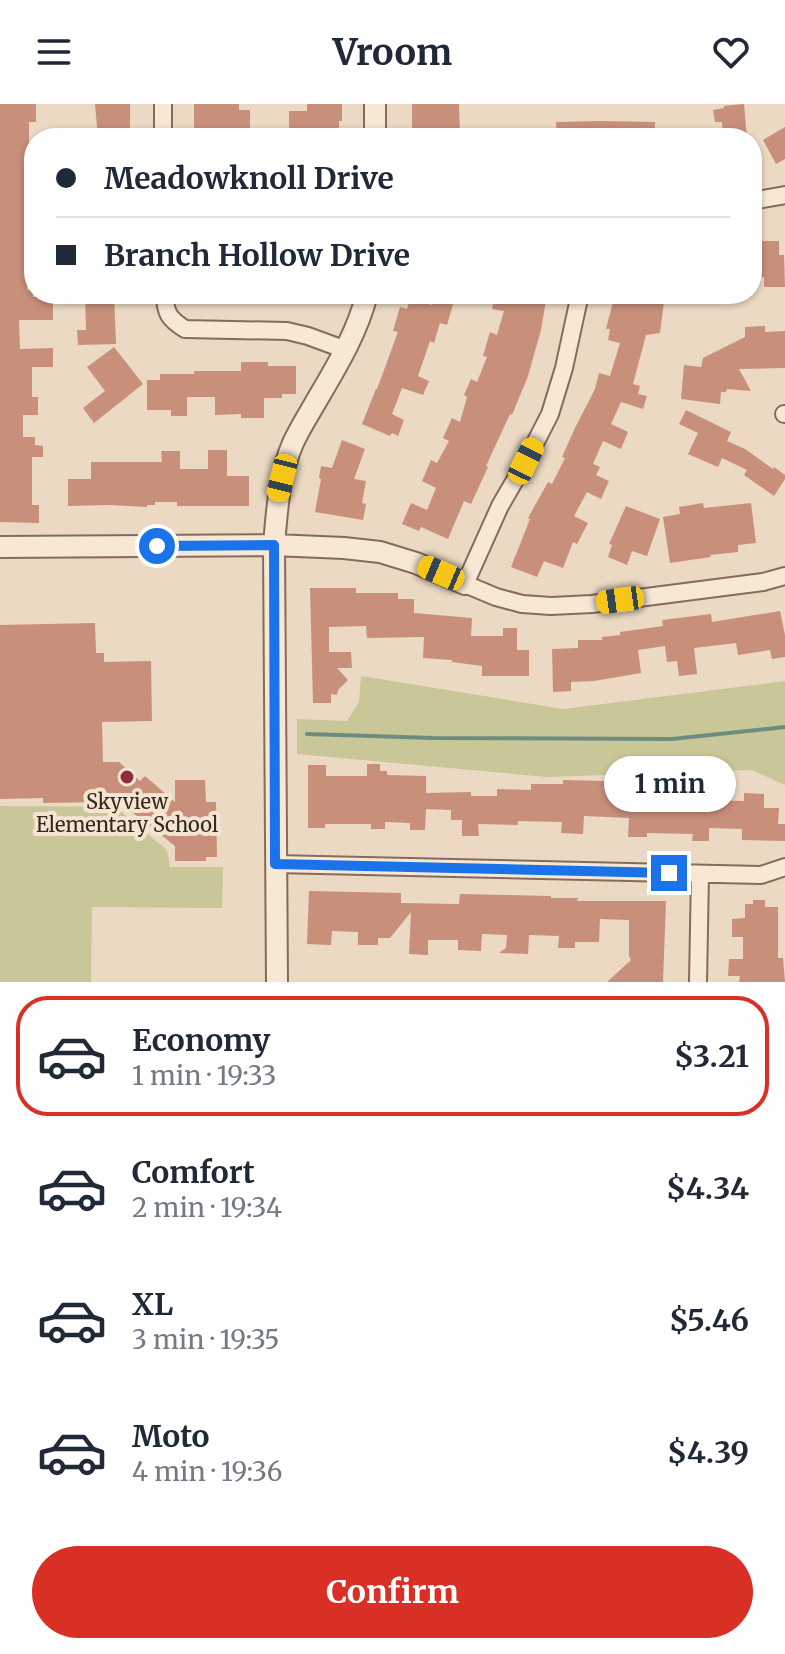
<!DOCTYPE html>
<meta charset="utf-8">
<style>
body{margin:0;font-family:Merriweather,serif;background:#f2f2f3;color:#1f2937;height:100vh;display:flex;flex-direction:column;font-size:30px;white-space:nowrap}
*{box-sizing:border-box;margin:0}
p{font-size:26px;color:#747a83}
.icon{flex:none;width:44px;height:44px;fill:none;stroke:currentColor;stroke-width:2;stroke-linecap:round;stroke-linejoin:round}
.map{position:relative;height:878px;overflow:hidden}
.side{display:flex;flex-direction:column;background:#fff;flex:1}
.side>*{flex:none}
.top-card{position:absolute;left:24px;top:24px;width:738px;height:176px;border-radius:32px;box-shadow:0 2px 6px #0004;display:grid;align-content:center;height:176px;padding:0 32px;background:#fff}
.end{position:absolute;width:36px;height:36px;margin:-18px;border:10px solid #1a73e8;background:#fff;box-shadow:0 0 0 4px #fff}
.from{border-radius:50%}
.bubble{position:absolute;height:56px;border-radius:28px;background:#fff;box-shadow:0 2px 6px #0004;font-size:26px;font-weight:700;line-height:56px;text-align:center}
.car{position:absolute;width:24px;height:48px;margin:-24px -12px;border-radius:10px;box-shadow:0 0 6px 2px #0007;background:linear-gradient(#f5c518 24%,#345 0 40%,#f5c518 0 76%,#345 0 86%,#f5c518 0)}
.top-card b{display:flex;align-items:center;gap:28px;height:76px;font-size:30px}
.top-card b+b{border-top:2px solid #e0e1e3}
.top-card i{width:20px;height:20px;background:#1f2937}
ul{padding:14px 0 0;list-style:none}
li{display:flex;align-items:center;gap:24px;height:120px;margin:0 16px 12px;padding:0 16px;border:4px solid transparent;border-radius:32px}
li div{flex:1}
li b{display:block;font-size:30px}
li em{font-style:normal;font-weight:700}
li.active{border-color:#d93025}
li>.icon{width:72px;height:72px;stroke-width:1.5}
.action{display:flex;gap:16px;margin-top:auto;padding:16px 32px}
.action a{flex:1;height:92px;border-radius:48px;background:#d93025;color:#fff;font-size:32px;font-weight:700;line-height:92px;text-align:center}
header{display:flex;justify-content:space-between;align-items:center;height:104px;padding:0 32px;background:#fff;font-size:36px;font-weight:700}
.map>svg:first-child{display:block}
</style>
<header><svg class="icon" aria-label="menu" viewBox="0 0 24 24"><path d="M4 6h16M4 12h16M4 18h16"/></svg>Vroom<svg class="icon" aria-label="heart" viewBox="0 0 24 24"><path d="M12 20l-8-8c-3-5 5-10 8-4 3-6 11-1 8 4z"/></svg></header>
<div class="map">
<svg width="785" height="878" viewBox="0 0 785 878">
<rect width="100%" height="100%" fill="#ebd9c3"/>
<path fill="#c9c797" d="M361 572 563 605 785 577V681L752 666 547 673 297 650V615L347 617 359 598Z
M0 702 115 703 167 746 170 763H223L222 804 92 803 91 878H0Z"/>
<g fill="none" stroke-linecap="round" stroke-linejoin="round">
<path stroke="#6c8c7f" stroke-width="4" d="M307 630 433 634 672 635 785 623"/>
</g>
<path fill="#c88f7b" d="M0 0H36V18H29V40H28L27 86H32V95H34V115H30V146H34V163H27V186H33V193H41V196H53V216H19L20 245 53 244V263H32V293H38V311H23V333H35V341L43 342V353H32V401H39V419L0 418Z
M95 0H130V34H98Z
M194 0H239V6H250V25H231V34H198V25H194Z
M307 0H342V17H339V34H306L305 25 289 26V7H307Z
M412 0H459L460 34H412Z
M744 0 747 34H723L722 18H715L713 6 724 4V2Z
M601 17 655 18V34H557L556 18Z
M785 23V55L776 60 763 36Z
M752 137H779V151H784L785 183H764V173H752Z
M85 190H114L116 240 78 241 77 226H86Z
M434 190H456L447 221 440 219 434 239 430 237 418 272 429 277 423 291 402 284 392 310 404 316 398 332 392 329 390 332 362 320 376 285H377L398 228 393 227 400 203 407 205 410 195 432 201Z
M495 190 510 192 511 190H547L541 226 528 272 512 311 510 310 486 362 488 363 471 400 464 397 448 435 421 423 419 427 402 420 411 399 427 406 436 384 422 377 431 356 437 359 449 337 443 334 452 314 460 318 467 293 464 291 471 275 477 278 487 253 483 252 490 228 497 231 504 207 492 205Z
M615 190H665L660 229 646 231 633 280 640 282 638 290 647 292 643 305 621 298 611 320 628 328 621 345 603 337 593 360 600 363 596 371 609 377 601 395 587 388 574 412 588 419 577 440 573 438 563 464 544 457 537 473 511 463 530 415 528 414 548 378 552 380 565 354 562 353 575 324 595 285 599 269 610 272 620 239 608 236 610 225H606Z
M765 222V228L785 227V264L739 265 751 287 727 285 726 288H721L720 300 681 295 684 261 701 263 703 254 745 233V223Z
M114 243 143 280 94 319 83 304 105 287 87 263Z
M241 258H268V262H296V290H282V294H264V314H241V310L215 311V293H187V312H171V306H147V276H160V270H194V267H241Z
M686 306 731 328 727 337 745 345 773 365 774 363 785 371V375L774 392 744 371 747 366 722 354 718 363 688 350 698 329 679 320Z
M342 336 365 345 354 375 366 377 362 399 366 400 363 416 315 408 321 375 319 374 321 362 332 364Z
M208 346H227V372H249V402H177V398H155V401H147V403L110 401 68 402V375H91V358H162L161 347H180V365H208Z
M703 399 704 404 751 399 756 439 738 441V448L710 451 711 453 670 459 663 413 680 410 679 403Z
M626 402 660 415 647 452 632 447 627 461 608 453 612 441 609 440Z
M310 484H356V489H398V495H414V509L472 514 471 532H503V524H517V546H529V572H482V562L452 558V556L423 554 424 533 367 534 366 522 329 523V548H351L352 564H337L348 576 338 586 337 591 331 590V599H313Z
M780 507 785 531V553L772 555 770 546 738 551 736 539 694 544 697 570 679 572 677 557 667 558 665 542 638 546 641 569 594 577 571 578V587L553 588 552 545 578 544V536H602V533L620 531V528L663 522 662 516 711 510 712 518Z
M95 519 96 549H104V558L151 557 152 617 102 618 103 658H119L140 677 145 672 175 698V676H205L206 698H216L217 753H206V757H175V742L104 686V698L43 699V694L0 695V521Z
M367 660H380V667H387V671L426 672V689L471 688V692H497V685L531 686V680H563V676L648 678V689L673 690V695L744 697V689L764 690V704H779L778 720H785V737L742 736V725L709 724V737H692L693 730 647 729V733H628L629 714 584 712 583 730 561 729 562 718 518 717V721L478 720 479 732H462V716H451V706L426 705 425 726H410V719L385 718V725H371V720H325V724H308V661H326V672H367Z
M309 787 401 789V799L459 800 460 790 551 792V794H578L577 797H666L663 878H607L631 856 629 852V816L600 815 599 838H575V844H558L559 832 529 831 528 850 499 849 506 844 507 831 482 830 481 847 458 846V836H428V851L409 850 411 808 390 834H378V841H358V828L332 827 331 841 307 840Z
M753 796H765V803H778V854H783L785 878H739L740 872H728L729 855H743V833H732V815L745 814V800H753Z"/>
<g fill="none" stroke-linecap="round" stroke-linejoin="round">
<defs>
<path id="minor" d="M163 0V34
M752 97 785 91
M165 190C165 209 169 215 185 225L287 227 308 232 346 246
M580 190 564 264 550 310 526 357 500 402 465 480 496 493 522 500 551 502 592 500 763 478 785 472
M784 310H785
M275 760 761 771 785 763
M698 878 700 770"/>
<path id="tertiary" d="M375 0V34
M0 443 274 441 344 444 380 448 416 459 465 480
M277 878 274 441C277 406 279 371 293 339 299 326 307 313 314 301 335 265 357 230 367 190"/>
</defs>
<use href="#minor" stroke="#856b5b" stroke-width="20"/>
<use href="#tertiary" stroke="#856b5b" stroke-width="24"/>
<use href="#minor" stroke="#f7e8d6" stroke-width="16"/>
<use href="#tertiary" stroke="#f7e8d6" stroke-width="20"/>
</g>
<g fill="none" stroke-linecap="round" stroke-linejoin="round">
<path stroke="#1a73e8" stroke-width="10" d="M157 442 274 441 275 760 669 769"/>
</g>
<circle fill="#902e3e" stroke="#f3e5d2" stroke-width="3" cx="127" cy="673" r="8"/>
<g text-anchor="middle" stroke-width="8" stroke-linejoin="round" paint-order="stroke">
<g font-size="20" fill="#35261e" stroke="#f3e5d2">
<text x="127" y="705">Skyview<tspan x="127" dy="23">Elementary School</tspan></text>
</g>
</g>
</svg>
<i class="end from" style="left:157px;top:442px"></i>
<i class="end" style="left:669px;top:769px"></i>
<div class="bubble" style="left:604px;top:652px;width:132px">1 min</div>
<i class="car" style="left:526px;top:357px;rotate:26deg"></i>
<i class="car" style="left:282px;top:374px;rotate:194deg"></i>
<i class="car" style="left:441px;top:469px;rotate:293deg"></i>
<i class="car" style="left:620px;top:496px;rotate:262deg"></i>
<div class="top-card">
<b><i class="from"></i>Meadowknoll Drive</b>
<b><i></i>Branch Hollow Drive</b>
</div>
</div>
<section class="side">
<ul>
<li class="active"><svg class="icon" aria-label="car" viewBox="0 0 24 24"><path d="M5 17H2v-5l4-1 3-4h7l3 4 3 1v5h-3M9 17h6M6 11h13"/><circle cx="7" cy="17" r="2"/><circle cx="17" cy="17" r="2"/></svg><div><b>Economy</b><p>1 min · 19:33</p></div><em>$3.21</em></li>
<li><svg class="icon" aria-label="car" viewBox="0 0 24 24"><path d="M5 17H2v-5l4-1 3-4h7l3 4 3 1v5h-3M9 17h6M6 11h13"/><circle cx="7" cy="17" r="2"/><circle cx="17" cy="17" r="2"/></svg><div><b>Comfort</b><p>2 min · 19:34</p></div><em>$4.34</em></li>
<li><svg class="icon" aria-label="car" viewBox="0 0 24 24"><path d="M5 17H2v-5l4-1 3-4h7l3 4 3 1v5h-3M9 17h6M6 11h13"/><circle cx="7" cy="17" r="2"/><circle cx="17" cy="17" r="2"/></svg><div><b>XL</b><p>3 min · 19:35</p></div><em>$5.46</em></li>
<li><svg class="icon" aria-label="car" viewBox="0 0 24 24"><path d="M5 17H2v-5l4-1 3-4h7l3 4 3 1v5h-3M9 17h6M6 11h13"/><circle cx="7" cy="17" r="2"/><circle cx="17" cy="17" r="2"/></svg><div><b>Moto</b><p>4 min · 19:36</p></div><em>$4.39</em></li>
</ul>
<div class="action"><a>Confirm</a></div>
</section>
